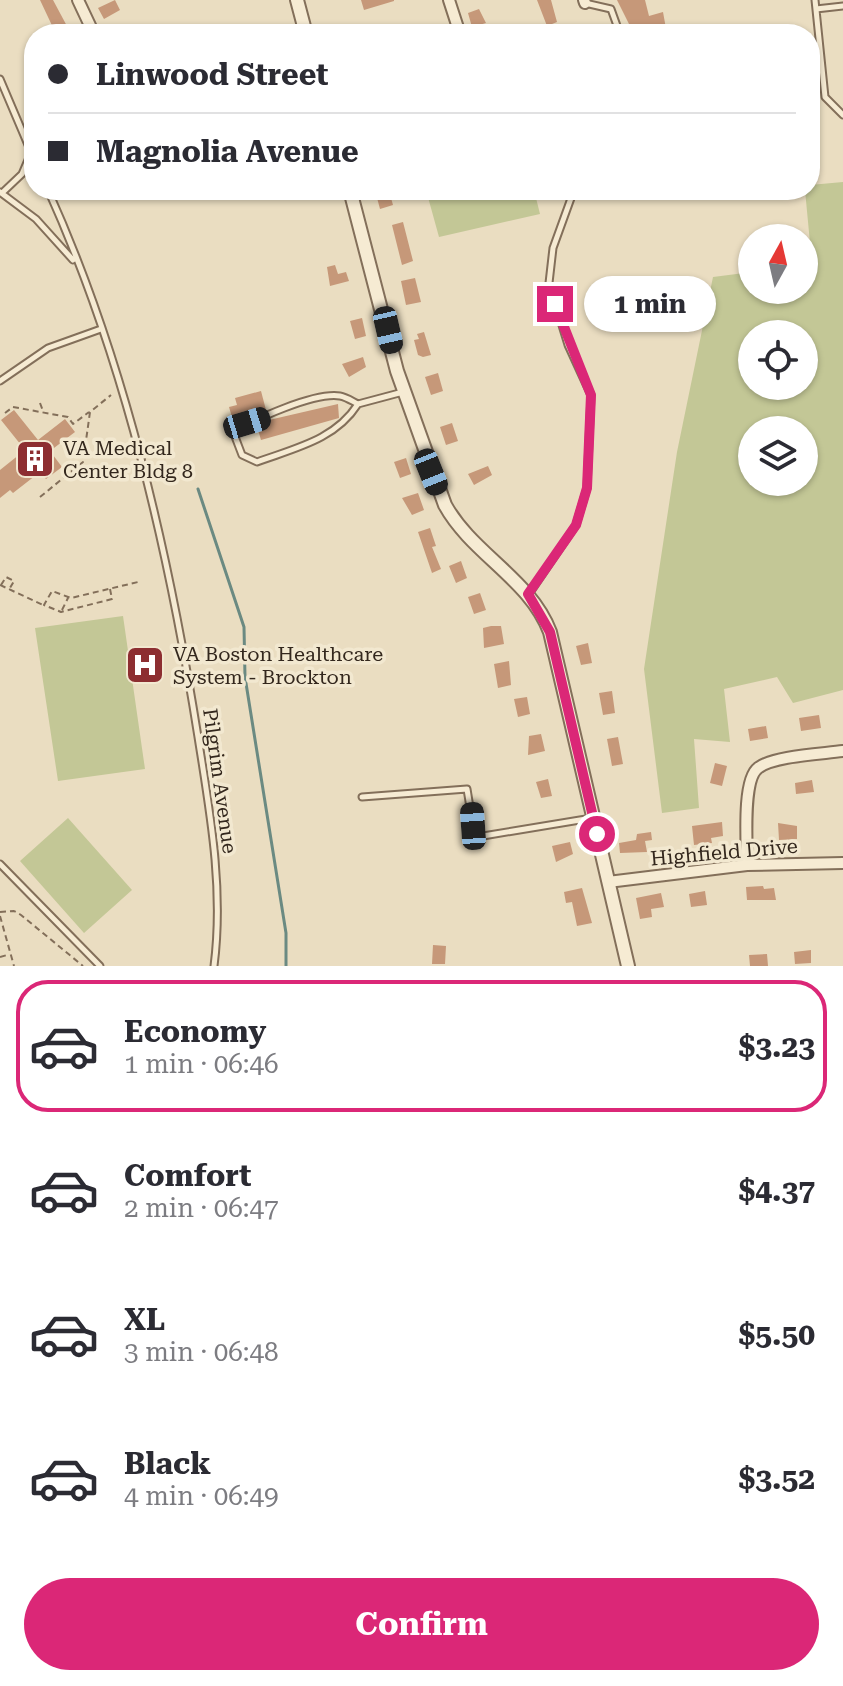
<!DOCTYPE html>
<meta charset="utf-8">
<style>
body{margin:0;font-family:"Roboto Serif",serif;background:#f7f7f7;color:#2b2b33;height:100vh;display:flex;flex-direction:column;font-size:30px;white-space:nowrap}
*{box-sizing:border-box;margin:0}
p{font-size:26px;color:#7c7c81}
.icon{flex:none;width:44px;height:44px;fill:none;stroke:currentColor;stroke-width:2;stroke-linecap:round;stroke-linejoin:round}
.map{position:relative;height:966px;overflow:hidden}
.sheet{display:flex;flex-direction:column;background:#fff;flex:1}
.sheet>*{flex:none}
.banner{position:absolute;left:24px;top:24px;width:796px;height:176px;border-radius:32px;box-shadow:0 2px 6px #0004;display:grid;align-content:center;height:176px;padding:0 24px;background:#fff}
.needle{width:52px;rotate:8deg}
.controls{position:absolute;left:738px;top:224px;display:grid;gap:16px}
.controls a{display:grid;place-items:center;width:80px;height:80px;border-radius:50%;background:#fff;box-shadow:0 2px 6px #0004;font-size:40px}
.end{position:absolute;width:36px;height:36px;margin:-18px;border:10px solid #db2777;background:#fff;box-shadow:0 0 0 4px #fff}
.from{border-radius:50%}
.bubble{position:absolute;height:56px;border-radius:28px;background:#fff;box-shadow:0 2px 6px #0004;font-size:26px;font-weight:700;line-height:56px;text-align:center}
.car{position:absolute;width:24px;height:48px;margin:-24px -12px;border-radius:10px;box-shadow:0 0 6px 2px #0007;background:linear-gradient(#222 24%,#8ab4d8 0 40%,#222 0 76%,#8ab4d8 0 86%,#222 0)}
.banner b{display:flex;align-items:center;gap:28px;height:76px;font-size:30px}
.banner b+b{border-top:2px solid #e1e1e2}
.banner i{width:20px;height:20px;background:#2b2b33}
ul{padding:14px 0 0;list-style:none}
li{display:flex;align-items:center;gap:24px;height:132px;margin:0 16px 12px;padding:0 8px;border:4px solid transparent;border-radius:32px}
li div{flex:1}
li b{display:block;font-size:30px}
li em{font-style:normal;font-weight:700}
li.current{border-color:#db2777}
li>.icon{width:72px;height:72px;stroke-width:1.5}
.button{display:flex;gap:16px;margin-top:auto;padding:16px 24px}
.button a{flex:1;height:92px;border-radius:48px;background:#db2777;color:#fff;font-size:32px;font-weight:700;line-height:92px;text-align:center}
.map>svg:first-child{display:block}
</style>
<div class="map">
<svg width="843" height="966" viewBox="0 0 843 966">
<rect width="100%" height="100%" fill="#eaddc1"/>
<path fill="#c3c796" fill-rule="evenodd" d="M843 182V690L793 703 777 677 724 689 730 742 694 739 699 808 662 813 644 669 677 452 713 277 752 272V290H804V266L812 264 805 190H810V185ZM752 334H804V386H752ZM752 430H804V482H752Z
M426 190H534L540 214 439 237Z
M123 616 145 769 58 781 35 628Z
M68 818 132 890 84 933 20 861Z"/>
<g fill="none" stroke-linecap="round" stroke-linejoin="round">
<path stroke="#6b8a82" stroke-width="3" d="M198 489 244 627 245 677 286 933V966"/>
</g>
<path fill="#c69879" d="M40 0H53L68 28 56 34Z
M115 0 120 10 104 19 98 8Z
M361 0H394V1L364 10Z
M537 0H551L557 22 547 26Z
M617 0H645L649 16 663 12 667 34H634Z
M479 9 486 23 472 27 468 13Z
M389 191 393 205 380 209 376 194Z
M403 222 413 261 402 265 392 225Z
M335 265 338 274 346 272 349 281 330 286 327 267Z
M415 278 421 302 406 305 401 281Z
M362 318 366 336 355 339 350 321Z
M424 332 431 355 423 357 418 355 414 340 419 339 417 334Z
M363 357 366 367 349 377 342 364Z
M438 373 443 391 431 395 425 377Z
M261 391 266 410 234 424 229 407 237 405 235 398Z
M338 404 339 418 261 440 257 426 269 420Z
M14 410 38 440 65 419 75 432 50 451 62 467 46 479 40 472 13 493 10 490 0 498V470L25 450 1 420Z
M452 423 458 441 446 445 440 427Z
M406 458 411 474 400 478 394 462Z
M488 466 492 475 474 485 468 474Z
M418 493 424 510 412 515 402 498Z
M430 528 436 546 432 547 441 569 432 573 418 532Z
M461 561 467 578 456 583 449 566Z
M480 593 486 610 474 614 468 597Z
M491 626H501L504 644 484 648 483 628Z
M588 643 592 663 581 665 576 646Z
M509 661 511 685 498 688 494 664Z
M612 691 615 713 603 715 599 693Z
M527 697 530 714 518 717 514 699Z
M819 715 821 728 801 731 799 718Z
M766 726 768 738 750 741 748 729Z
M541 734 545 751 528 755 529 736Z
M618 737 623 764 612 766 607 739Z
M715 763 727 766 722 786 710 783Z
M548 779 552 796 541 798 536 782Z
M812 780 814 792 796 794 795 783Z
M722 822 723 836 711 838 712 843 694 845 692 826Z
M778 823 797 826V839L779 840Z
M651 832 652 840 645 841 647 852 620 853 619 843 636 840 637 834Z
M570 842 573 854 556 862 552 846Z
M763 886 764 889 774 888 776 900H747L746 887Z
M582 888 592 923 577 926 572 902 566 903 564 892Z
M705 891 707 905 691 907 689 894Z
M661 893 664 907 651 909 652 917 640 919 636 898Z
M433 945 446 946 445 964H432Z
M811 950V963L795 964 794 952Z
M767 954 768 966H750L749 955Z"/>
<g fill="none" stroke-linecap="round" stroke-linejoin="round">
<defs>
<path id="service" d="M815 0 825 97 843 115
M585 3 611 9 620 34
M816 9 843 6
M0 79 34 159
M48 190C125 360 169 554 198 737 210 813 224 889 214 966
M0 192 36 219 73 260
M2 193 22 174 31 153
M0 381 48 348 101 329
M358 404C352 401 346 397 340 396 316 392 252 419 234 434L242 455 257 462C295 448 335 440 358 404L403 392
M529 594 576 525 587 488 591 395 568 345 549 283 553 248 574 190
M362 797 467 789 473 826 483 836 592 818
M0 864 100 966"/>
<path id="minor" d="M78 0 94 34
M449 0 460 34
M584 0 585 3
M747 865C747 844 742 780 758 768 773 756 822 754 843 751
M608 882 747 865 843 863"/>
<path id="tertiary" d="M297 0 306 34
M350 190 397 371 445 505C472 554 530 579 550 632L628 966"/>
</defs>
<use href="#service" stroke="#836f5a" stroke-width="9"/>
<use href="#minor" stroke="#836f5a" stroke-width="14"/>
<use href="#tertiary" stroke="#836f5a" stroke-width="16"/>
<path stroke="#836f5a" stroke-width="2" stroke-dasharray="6 4" stroke-linecap="butt" d="M40 403 43 411
M5 413 13 407 68 417 73 424 89 412
M72 446 84 450
M40 497 83 462 90 412 111 395
M0 585 43 605
M1 585 6 577 14 581 10 588
M110 589 112 599 61 612 44 605 52 591 71 598 138 582
M62 610 68 598
M0 912 14 911 21 915 83 966
M0 916 14 966
M0 957 7 955"/>
<use href="#service" stroke="#f6ebd3" stroke-width="5"/>
<use href="#minor" stroke="#f6ebd3" stroke-width="10"/>
<use href="#tertiary" stroke="#f6ebd3" stroke-width="12"/>
</g>
<g fill="none" stroke-linecap="round" stroke-linejoin="round">
<path stroke="#db2777" stroke-width="10" d="M555 304 591 395 587 488 576 525 528 594 550 632 597 834"/>
</g>
<defs>
<symbol id="building-square" viewBox="-11 -11 22 22"><rect x="-9" y="-9" width="18" height="18" rx="4" fill="#8d2e31" stroke="#f2e8d0"/><path d="M-4-6H4V6H1V3H-1V6H-4ZM-2.5-4.3h1.7v1.8h-1.7ZM.8-4.3h1.7v1.8H.8ZM-2.5-1h1.7V.8h-1.7ZM.8-1h1.7V.8H.8Z" fill="#fff"/></symbol>
<symbol id="hospital-square" viewBox="-11 -11 22 22"><rect x="-9" y="-9" width="18" height="18" rx="4" fill="#8d2e31" stroke="#f2e8d0"/><path d="M-5-5h3v3.5h4V-5h3V5h-3V1.5h-4V5h-3Z" fill="#fff"/></symbol>
</defs>
<g fill-rule="evenodd">
<use href="#building-square" x="13" y="437" width="44" height="44"/>
<use href="#hospital-square" x="123" y="643" width="44" height="44"/>
</g>
<g text-anchor="middle" stroke-width="7" stroke-linejoin="round" paint-order="stroke">
<g font-size="20" fill="#33271d" stroke="#f2e8d0" text-anchor="start">
<text x="63" y="455">VA Medical<tspan x="63" dy="23">Center Bldg 8</tspan></text>
<text x="173" y="661">VA Boston Healthcare<tspan x="173" dy="23">System - Brockton</tspan></text>
</g>
<g font-size="20" fill="#33271d" stroke="#f2e8d0">
<text transform="translate(220 781) rotate(82)" y="7">Pilgrim Avenue</text>
<text transform="translate(724 852) rotate(-5)" y="7">Highfield Drive</text>
</g>
</g>
</svg>
<div class="controls">
<a><svg class="needle" viewBox="-14 -14 28 28"><path d="M0-13l5 13h-10z" fill="#e53935"/><path d="M0 13l5-13h-10z" fill="#7c7c81"/></svg></a>
<a><svg class="icon" aria-label="locate" viewBox="0 0 24 24"><circle cx="12" cy="12" r="6"/><path d="M12 2v4M12 18v4M2 12h4M18 12h4"/></svg></a>
<a><svg class="icon" aria-label="layers" viewBox="0 0 24 24"><path d="M12 4l9 5-9 5-9-5zM3 14l9 5 9-5"/></svg></a>
</div>
<i class="end from" style="left:597px;top:834px"></i>
<i class="end" style="left:555px;top:304px"></i>
<div class="bubble" style="left:584px;top:276px;width:132px">1 min</div>
<i class="car" style="left:388px;top:330px;rotate:167deg"></i>
<i class="car" style="left:247px;top:423px;rotate:73deg"></i>
<i class="car" style="left:431px;top:472px;rotate:158deg"></i>
<i class="car" style="left:473px;top:826px;rotate:356deg"></i>
<div class="banner">
<b><i class="from"></i>Linwood Street</b>
<b><i></i>Magnolia Avenue</b>
</div>
</div>
<section class="sheet">
<ul>
<li class="current"><svg class="icon" aria-label="car" viewBox="0 0 24 24"><path d="M5 17H2v-5l4-1 3-4h7l3 4 3 1v5h-3M9 17h6M6 11h13"/><circle cx="7" cy="17" r="2"/><circle cx="17" cy="17" r="2"/></svg><div><b>Economy</b><p>1 min · 06:46</p></div><em>$3.23</em></li>
<li><svg class="icon" aria-label="car" viewBox="0 0 24 24"><path d="M5 17H2v-5l4-1 3-4h7l3 4 3 1v5h-3M9 17h6M6 11h13"/><circle cx="7" cy="17" r="2"/><circle cx="17" cy="17" r="2"/></svg><div><b>Comfort</b><p>2 min · 06:47</p></div><em>$4.37</em></li>
<li><svg class="icon" aria-label="car" viewBox="0 0 24 24"><path d="M5 17H2v-5l4-1 3-4h7l3 4 3 1v5h-3M9 17h6M6 11h13"/><circle cx="7" cy="17" r="2"/><circle cx="17" cy="17" r="2"/></svg><div><b>XL</b><p>3 min · 06:48</p></div><em>$5.50</em></li>
<li><svg class="icon" aria-label="car" viewBox="0 0 24 24"><path d="M5 17H2v-5l4-1 3-4h7l3 4 3 1v5h-3M9 17h6M6 11h13"/><circle cx="7" cy="17" r="2"/><circle cx="17" cy="17" r="2"/></svg><div><b>Black</b><p>4 min · 06:49</p></div><em>$3.52</em></li>
</ul>
<div class="button"><a>Confirm</a></div>
</section>
